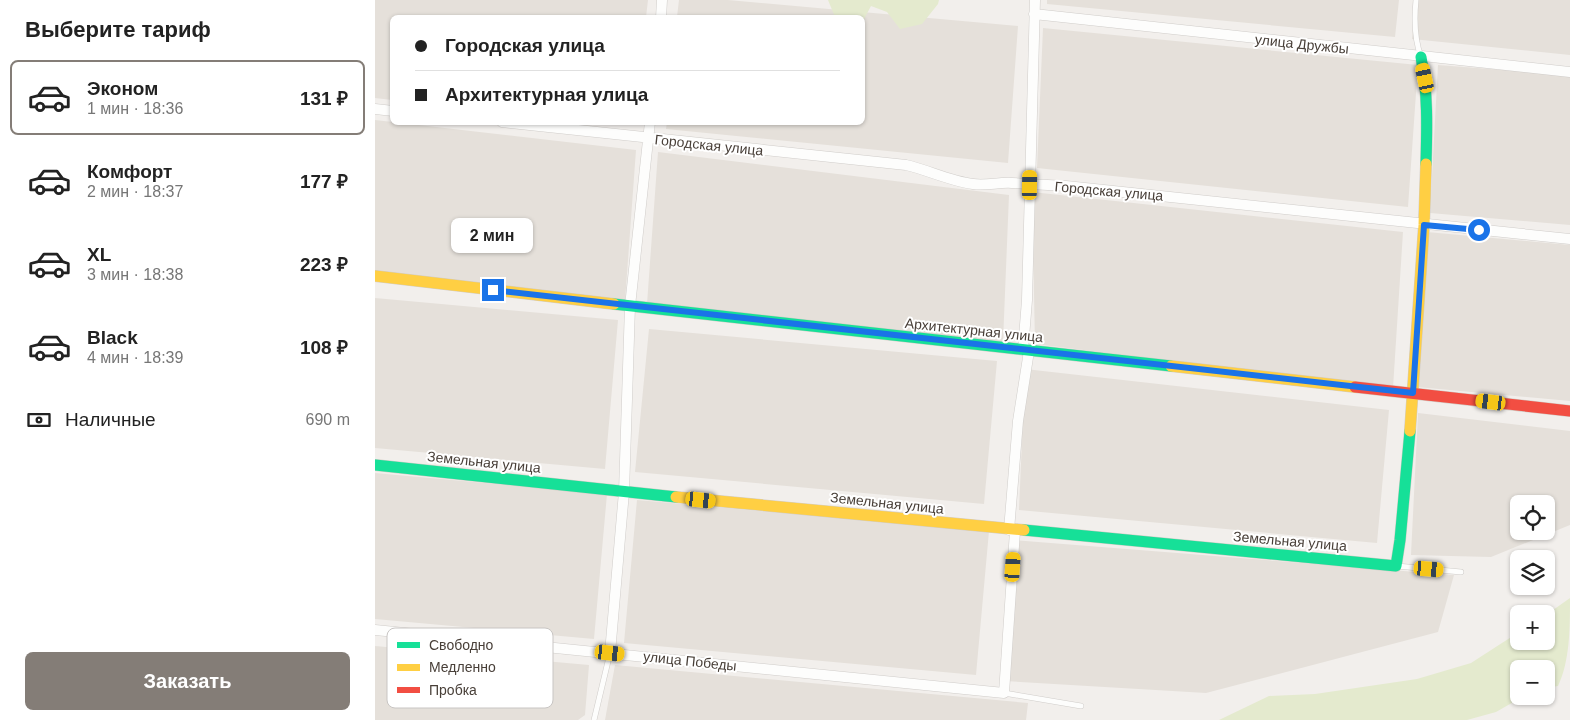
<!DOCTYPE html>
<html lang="ru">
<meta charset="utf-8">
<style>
body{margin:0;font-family:Arial,sans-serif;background:#f2f2f2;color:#222;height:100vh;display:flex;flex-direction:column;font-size:19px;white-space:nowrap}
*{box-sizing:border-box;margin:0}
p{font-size:16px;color:#767676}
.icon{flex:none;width:28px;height:28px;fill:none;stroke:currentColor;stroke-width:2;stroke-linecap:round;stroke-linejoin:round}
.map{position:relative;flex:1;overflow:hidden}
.details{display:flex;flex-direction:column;background:#fff;width:375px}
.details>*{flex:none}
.banner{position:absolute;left:15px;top:15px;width:475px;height:110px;border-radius:8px;box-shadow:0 1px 4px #0004;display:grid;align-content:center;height:110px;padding:0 25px;background:#fff}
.buttons{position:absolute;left:1135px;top:495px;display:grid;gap:10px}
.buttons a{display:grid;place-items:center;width:45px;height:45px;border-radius:8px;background:#fff;box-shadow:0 1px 4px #0004;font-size:25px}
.end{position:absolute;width:22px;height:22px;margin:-11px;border:6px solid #1a73e8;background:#fff;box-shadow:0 0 0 2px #fff}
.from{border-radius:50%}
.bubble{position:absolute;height:35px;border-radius:8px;background:#fff;box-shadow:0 1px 4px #0004;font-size:16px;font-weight:800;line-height:35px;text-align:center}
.car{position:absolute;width:15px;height:30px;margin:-15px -8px;border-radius:6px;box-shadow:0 0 4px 1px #0007;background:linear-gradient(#f5c518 24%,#345 0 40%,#f5c518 0 76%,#345 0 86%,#f5c518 0)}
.banner b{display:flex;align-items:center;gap:18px;height:48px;font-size:19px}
.banner b+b{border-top:1px solid #e0e0e0}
.banner i{width:12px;height:12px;background:#222}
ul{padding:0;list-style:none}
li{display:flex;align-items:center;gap:15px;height:75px;margin:0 10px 8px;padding:0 15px;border:2px solid transparent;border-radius:8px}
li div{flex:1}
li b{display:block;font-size:19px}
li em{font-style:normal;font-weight:800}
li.active{border-color:#847d77}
li>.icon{width:45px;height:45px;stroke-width:1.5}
h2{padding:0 25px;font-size:22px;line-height:60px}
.pay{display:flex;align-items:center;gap:12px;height:55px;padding:0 25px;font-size:19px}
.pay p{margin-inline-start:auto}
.cta{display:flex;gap:10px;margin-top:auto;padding:10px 25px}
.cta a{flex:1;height:58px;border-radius:8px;background:#847d77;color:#fff;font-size:20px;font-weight:800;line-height:58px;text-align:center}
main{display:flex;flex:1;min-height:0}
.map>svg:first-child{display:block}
</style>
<main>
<section class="details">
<h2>Выберите тариф</h2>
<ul>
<li class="active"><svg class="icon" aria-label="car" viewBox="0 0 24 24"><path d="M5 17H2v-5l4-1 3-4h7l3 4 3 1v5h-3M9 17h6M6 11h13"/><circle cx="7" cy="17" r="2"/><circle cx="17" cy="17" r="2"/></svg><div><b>Эконом</b><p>1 мин · 18:36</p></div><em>131 ₽</em></li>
<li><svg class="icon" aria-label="car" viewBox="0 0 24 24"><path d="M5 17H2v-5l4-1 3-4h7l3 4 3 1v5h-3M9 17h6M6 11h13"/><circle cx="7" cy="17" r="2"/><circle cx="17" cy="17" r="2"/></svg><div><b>Комфорт</b><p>2 мин · 18:37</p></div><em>177 ₽</em></li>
<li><svg class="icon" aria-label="car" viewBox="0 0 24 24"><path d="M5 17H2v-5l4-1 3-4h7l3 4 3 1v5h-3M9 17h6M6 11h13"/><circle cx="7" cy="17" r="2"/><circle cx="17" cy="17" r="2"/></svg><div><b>XL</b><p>3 мин · 18:38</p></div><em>223 ₽</em></li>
<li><svg class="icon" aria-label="car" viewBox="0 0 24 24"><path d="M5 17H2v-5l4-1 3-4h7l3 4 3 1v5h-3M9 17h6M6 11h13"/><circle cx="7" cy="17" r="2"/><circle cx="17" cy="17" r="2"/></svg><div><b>Black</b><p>4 мин · 18:39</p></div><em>108 ₽</em></li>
</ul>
<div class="pay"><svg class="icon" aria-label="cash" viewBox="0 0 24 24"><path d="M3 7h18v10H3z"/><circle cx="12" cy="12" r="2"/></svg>Наличные<p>690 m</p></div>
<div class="cta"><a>Заказать</a></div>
</section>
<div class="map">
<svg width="1195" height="720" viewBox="0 0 1195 720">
<rect width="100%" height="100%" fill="#f2efec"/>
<path fill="#e5e0da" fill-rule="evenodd" d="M0 0H273L271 17 18 18 17 100 0 98Z
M304 0H353L643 26 633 163 291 129 292 122H488V18L302 17Z
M672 0H1024L1020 37 672 4Z
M1041 0H1195V55L1037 39Z
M668 28 1043 65 1033 207 662 168Z
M1063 65 1195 75V225L1055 213Z
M0 120 261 150 250 301 0 274Z
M283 152 634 195 628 342 272 304Z
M657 192 1028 232 1018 388 660 344Z
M1052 232 1195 245V401L1042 387Z
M0 298 243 320 230 469 0 448Z
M274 329 622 361 609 504 260 472Z
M650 369 1014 410 1002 543 644 510Z
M1043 413 1195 431V525L1116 557 1036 555ZM1144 504H1171V531H1144Z
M0 473 232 494 219 639 0 619Z
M262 500 614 531 601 675 249 643Z
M638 540 1079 575 1063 632 831 693 629 681Z
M0 646 214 665 210 715 203 720H0Z
M240 665 653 703 651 720H230Z"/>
<path fill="#e4eace" d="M453 0H564L563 4 547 24 525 29 512 12 496 6 488 21V18L460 17Z
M1195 598C1195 628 1195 661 1183 686L1171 688V669H1144V696H1149L1121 712 1092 720H844L894 696 940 694 1042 679 1096 663 1144 632V641H1171V615Z"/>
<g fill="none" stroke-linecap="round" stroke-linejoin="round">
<defs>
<path id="lane" d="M1041 0C1039 20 1039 38 1046 57
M1022 566 1086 572
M629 693 706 706
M219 720 235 653"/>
<path id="street" d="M659 14 1195 72
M286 18 287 0
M0 109 18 111
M127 122 531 165C553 170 575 181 598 184 611 186 624 182 637 183 655 184 673 185 691 186L1195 239
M648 350 652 300 660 0
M634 530 643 421 654 351
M0 630 629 693 640 531
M235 653 249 492 255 306 275 122"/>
<path id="fast" d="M1046 57C1053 93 1052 128 1051 164
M239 304 796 366
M0 465 301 497
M649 530 1021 566 1025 540 1035 431"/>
<path id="slow" d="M0 276 239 304
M796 366 980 387
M1035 431 1049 225 1051 164
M301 497 649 530"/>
<path id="jam" d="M980 387 1195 411"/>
</defs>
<use href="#lane" stroke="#d0cdca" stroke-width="6"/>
<use href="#street" stroke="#d0cdca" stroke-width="11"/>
<use href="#fast" stroke="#d2ccc5" stroke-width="12"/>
<use href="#slow" stroke="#d2ccc5" stroke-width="12"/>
<use href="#jam" stroke="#d2ccc5" stroke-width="12"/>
<use href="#lane" stroke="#fdfdfc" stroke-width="5"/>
<use href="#street" stroke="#fdfdfc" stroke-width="10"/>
<use href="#fast" stroke="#16e098" stroke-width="11"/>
<use href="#slow" stroke="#ffcf43" stroke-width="11"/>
<use href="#jam" stroke="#f24e42" stroke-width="11"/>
</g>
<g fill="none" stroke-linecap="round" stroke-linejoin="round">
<path stroke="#1a73e8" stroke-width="6" d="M118 290 1038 393 1049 225 1104 230"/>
</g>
<g text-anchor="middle" stroke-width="4" stroke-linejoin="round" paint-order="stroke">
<g font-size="14" fill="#483f38" stroke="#fff">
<text transform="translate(927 44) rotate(6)" y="5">улица Дружбы</text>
<text transform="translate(334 145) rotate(6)" y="5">Городская улица</text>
<text transform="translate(734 191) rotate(5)" y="5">Городская улица</text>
<text transform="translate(599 330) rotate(6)" y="5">Архитектурная улица</text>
<text transform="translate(109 462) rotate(6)" y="5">Земельная улица</text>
<text transform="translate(512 503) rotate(6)" y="5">Земельная улица</text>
<text transform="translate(915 541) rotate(5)" y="5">Земельная улица</text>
<text transform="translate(315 661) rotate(6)" y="5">улица Победы</text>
</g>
</g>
<rect x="12" y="628" width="166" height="80" rx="8" fill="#fff" stroke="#c8c5c3" stroke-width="1"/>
<rect x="22" y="642" width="23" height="6" fill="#16e098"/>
<rect x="22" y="664" width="23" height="7" fill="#ffcf43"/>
<rect x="22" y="687" width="23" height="6" fill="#f24e42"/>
<g font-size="14" fill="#483f38">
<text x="54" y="650">Свободно</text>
<text x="54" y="672">Медленно</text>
<text x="54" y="695">Пробка</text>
</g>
</svg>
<div class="buttons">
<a><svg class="icon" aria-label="locate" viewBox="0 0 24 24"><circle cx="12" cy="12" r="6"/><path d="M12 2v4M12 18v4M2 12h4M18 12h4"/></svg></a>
<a><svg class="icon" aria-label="layers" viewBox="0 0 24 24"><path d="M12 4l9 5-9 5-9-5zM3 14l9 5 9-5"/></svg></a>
<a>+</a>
<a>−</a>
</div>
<i class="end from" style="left:1104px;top:230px"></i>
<i class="end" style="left:118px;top:290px"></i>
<div class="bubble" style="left:76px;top:218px;width:82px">2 мин</div>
<i class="car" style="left:1050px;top:78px;rotate:348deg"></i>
<i class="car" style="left:655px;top:185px;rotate:1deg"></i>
<i class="car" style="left:1116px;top:402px;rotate:277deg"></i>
<i class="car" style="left:326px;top:500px;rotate:96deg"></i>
<i class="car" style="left:638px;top:567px;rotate:4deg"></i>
<i class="car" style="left:1054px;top:569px;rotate:95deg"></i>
<i class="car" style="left:235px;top:653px;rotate:96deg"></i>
<div class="banner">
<b><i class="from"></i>Городская улица</b>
<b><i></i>Архитектурная улица</b>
</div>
</div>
</main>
